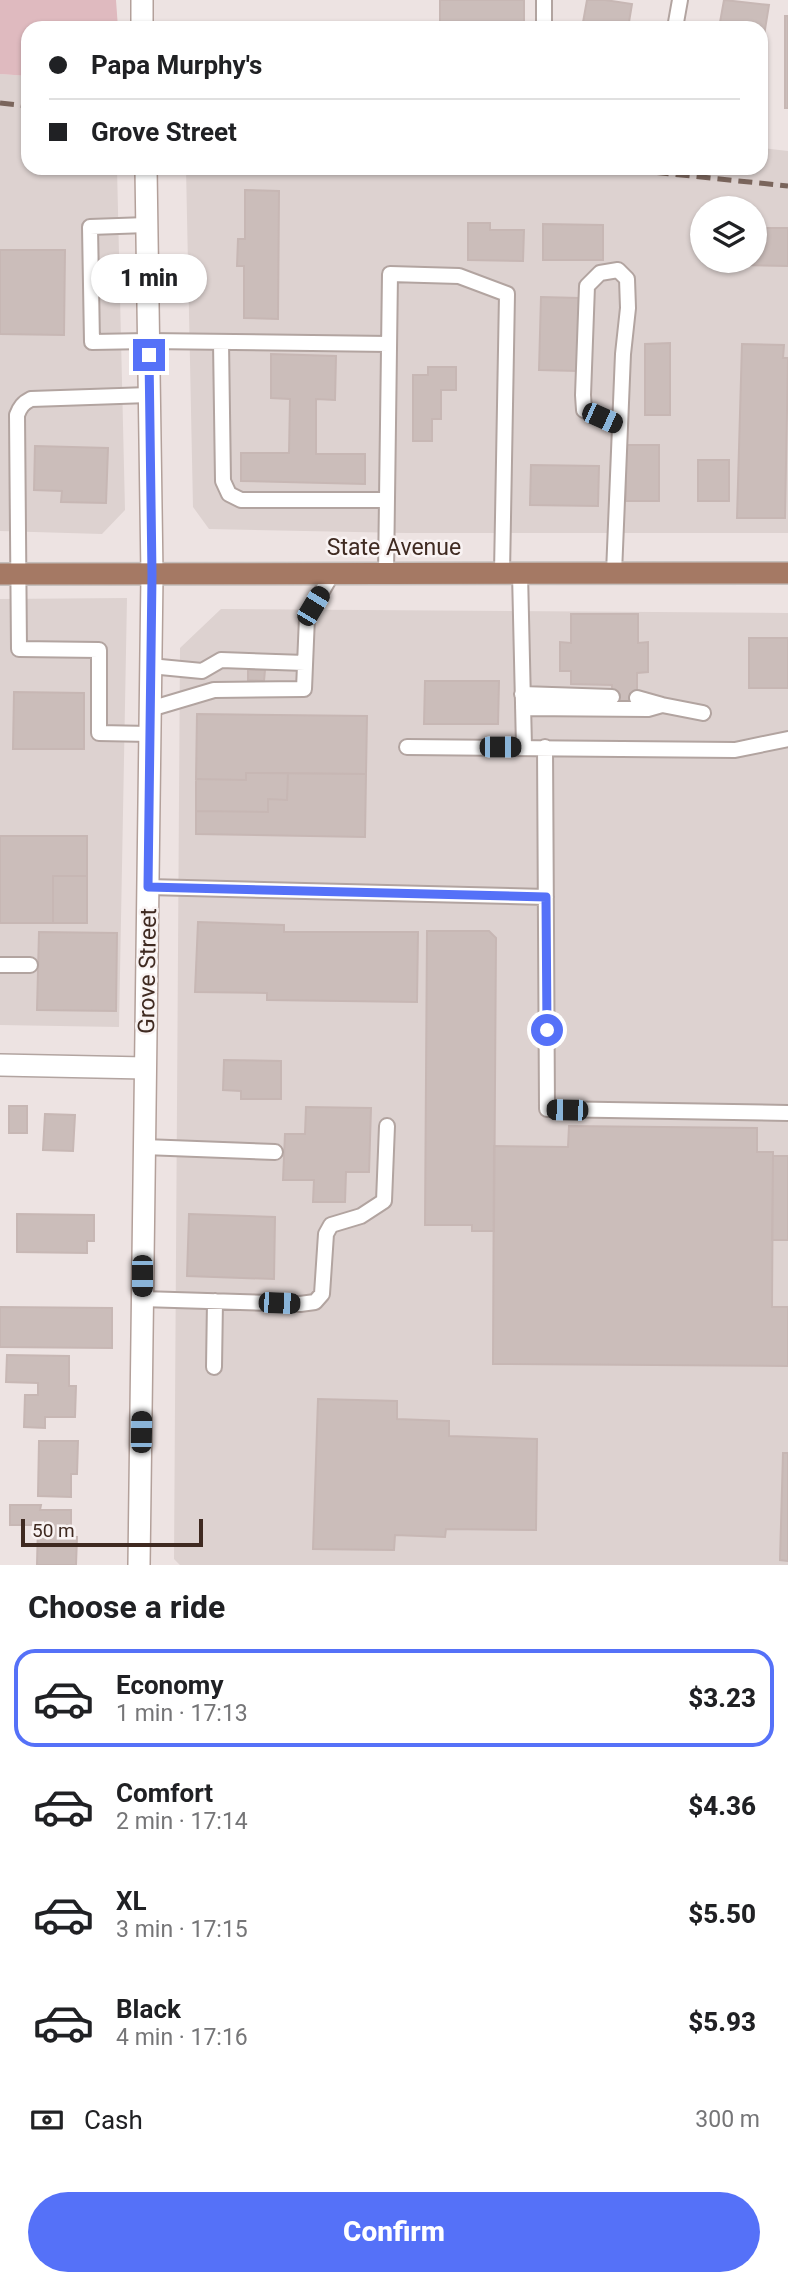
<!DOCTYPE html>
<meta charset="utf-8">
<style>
body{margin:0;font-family:Roboto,sans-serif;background:#f2f2f2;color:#202124;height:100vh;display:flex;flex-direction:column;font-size:26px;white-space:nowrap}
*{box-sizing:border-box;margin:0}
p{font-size:23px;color:#757577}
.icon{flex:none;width:38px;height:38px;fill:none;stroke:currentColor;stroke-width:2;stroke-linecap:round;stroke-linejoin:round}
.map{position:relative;height:1565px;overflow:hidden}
.drawer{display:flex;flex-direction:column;background:#fff;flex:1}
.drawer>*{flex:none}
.banner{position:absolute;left:21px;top:21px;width:747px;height:154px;border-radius:21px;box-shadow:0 2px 5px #0004;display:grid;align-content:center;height:154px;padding:0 28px;background:#fff}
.tools{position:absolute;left:690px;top:196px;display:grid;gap:14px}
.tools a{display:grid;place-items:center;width:77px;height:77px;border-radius:50%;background:#fff;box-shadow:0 2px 5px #0004;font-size:35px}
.scale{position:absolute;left:21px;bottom:18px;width:182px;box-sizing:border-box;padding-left:7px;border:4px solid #3f2a21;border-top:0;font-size:19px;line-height:24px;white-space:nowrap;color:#3f2a21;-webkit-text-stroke:5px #f9f3f3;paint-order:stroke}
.end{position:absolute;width:32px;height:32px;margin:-16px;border:9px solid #5571f8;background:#fff;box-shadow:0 0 0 4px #fff}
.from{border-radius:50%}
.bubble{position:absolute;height:49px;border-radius:24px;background:#fff;box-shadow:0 2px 5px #0004;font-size:23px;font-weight:800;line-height:49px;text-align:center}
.car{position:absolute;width:21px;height:42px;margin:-21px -10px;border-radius:9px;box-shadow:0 0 5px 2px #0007;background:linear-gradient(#222 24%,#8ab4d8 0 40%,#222 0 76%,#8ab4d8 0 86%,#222 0)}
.banner b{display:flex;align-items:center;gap:24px;height:66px;font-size:26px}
.banner b+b{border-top:2px solid #e0e0e0}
.banner i{width:18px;height:18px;background:#202124}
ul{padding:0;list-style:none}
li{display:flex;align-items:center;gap:21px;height:98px;margin:0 14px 10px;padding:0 14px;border:4px solid transparent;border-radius:21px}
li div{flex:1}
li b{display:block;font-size:26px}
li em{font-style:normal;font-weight:800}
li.active{border-color:#5571f8}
li>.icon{width:63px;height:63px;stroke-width:1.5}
h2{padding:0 28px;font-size:32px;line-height:84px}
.pay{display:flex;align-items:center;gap:18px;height:77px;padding:0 28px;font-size:26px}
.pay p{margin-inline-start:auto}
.action{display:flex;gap:14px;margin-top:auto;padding:14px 28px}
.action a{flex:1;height:80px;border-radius:42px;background:#5571f8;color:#fff;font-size:28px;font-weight:800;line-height:80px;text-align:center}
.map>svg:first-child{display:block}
</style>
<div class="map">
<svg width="788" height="1565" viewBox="0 0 788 1565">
<rect width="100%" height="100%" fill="#ede3e2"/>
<path fill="#ddd2d0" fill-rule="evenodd" d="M0 74 28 76V168H117L125 510 102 534 0 531Z
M761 148 788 151V533H406L209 529 193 507 186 168H761ZM702 208H754V261H702Z
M127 598 119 1027 0 1025V599Z
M221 609 788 613V1565H180L174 1559 180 648Z"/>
<path fill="#dfbabf" d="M0 0H116L118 28H28V76L0 74Z"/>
<path fill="#cbbdba" stroke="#c7b7b4" stroke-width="2" d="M440 0H524V28H440Z
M587 0H605L632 4 628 28H582Z
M724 0 769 5 761 54V28H719Z
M785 16H788V108H785Z
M245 190 279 191 278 319 244 318V266H237L238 239H245Z
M468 223H490V230H524L523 261 468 260Z
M543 224 603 225V260H543Z
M754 228H788V266L738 265V261H754Z
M0 250H65L64 335 0 334Z
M541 297 579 298 577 371 539 370Z
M670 343V415H645V344Z
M742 344 784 345 783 358H788L785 518H737Z
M271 354 336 356 335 400 316 399V454H365V484L241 481V453H289L290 399 271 398Z
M428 367H456V390H441V419H432V441H413V375H428Z
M626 445H659V501H626Z
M35 446 108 448 106 503 61 502 62 491 34 490Z
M698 460H729V501H698Z
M531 465 599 466 598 506 530 505Z
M571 614H638V643L648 642V672L637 673V703H612V685L571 684V671H560V642L571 643Z
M749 638H788V688H749Z
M248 670H265L264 681 248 680Z
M425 681H499L498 724H424Z
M14 692 84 693V749H13Z
M197 714 367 716 366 774 246 773V780L196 779Z
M246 773H288L287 800 268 799V812L196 811V779L246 780Z
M288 773 366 774 365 837 196 834V811L268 812V799L287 800Z
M0 836H87V876H53V923H0Z
M53 876H87V923H53Z
M198 922 284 925V932H418L417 1002 267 1000V993L195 992Z
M427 931H489L496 938 494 1231H472V1225H425Z
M39 932 117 933 116 1011 37 1010Z
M224 1060 281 1061V1099H241V1091L223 1090Z
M9 1106H27V1133H9Z
M306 1107 371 1108 369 1172H346L345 1202H313L314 1180H283L285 1134H305Z
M45 1114 75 1115 73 1151 43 1150Z
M569 1126 757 1128V1152H773L772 1307H788V1366L493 1364 494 1146 568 1147Z
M773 1156H788V1240H772Z
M17 1214 94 1215V1241H87V1253L17 1252Z
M189 1214 275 1217 274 1279 187 1276Z
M0 1307 112 1308V1348L0 1347Z
M7 1355 69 1356V1386H76L75 1417H45V1428L24 1427 25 1395H38V1383L6 1382Z
M318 1399 397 1401V1419L449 1421V1436L537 1439 536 1530 446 1529 445 1537 395 1535 394 1550 313 1549Z
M39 1441H78L77 1474H71V1497L38 1496Z
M783 1453H788V1561L780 1560Z
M10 1505H41L40 1510H71V1537H77L76 1565H37L38 1525H10Z"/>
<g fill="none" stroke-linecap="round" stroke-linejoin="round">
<defs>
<path id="lane" d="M544 28V0
M675 28 680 0
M147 225 90 227 92 342 148 341 389 344
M221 342 223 481 229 494 241 500H386
M149 395 31 399C23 403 20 407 17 415L19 649 99 650V733L150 734
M520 573 524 747
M614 573 623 354 628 308 627 279 618 270 600 273 587 286 583 395 584 410 620 426
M386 574 390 274 459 276 507 294 502 573
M150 666 202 671 221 660 305 663
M522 694 612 697
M637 698 662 705 703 713
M523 708 648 709 662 705
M150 709 214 690 304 689 307 617 332 574
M407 747 735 750 788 739
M545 747 547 1109 788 1113
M148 887 546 897
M0 965H30
M144 1147 275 1152
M142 1299 300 1304 315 1302 322 1294 326 1234 331 1225 361 1216 384 1201 387 1126
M214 1367 215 1301"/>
<path id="street" d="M0 1065 145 1068"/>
<path id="secondary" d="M142 0V28
M139 1565 152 575 146 168"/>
<path id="primary" d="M0 574 788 573"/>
</defs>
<use href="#lane" stroke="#b2a4a0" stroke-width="18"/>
<use href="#street" stroke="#b2a4a0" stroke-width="24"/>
<use href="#secondary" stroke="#b3a09a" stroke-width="24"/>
<use href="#primary" stroke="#c5bfbc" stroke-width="24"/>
<use href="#lane" stroke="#fff" stroke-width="14"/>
<use href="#street" stroke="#fff" stroke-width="21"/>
<use href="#secondary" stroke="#fff" stroke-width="21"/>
<use href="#primary" stroke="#a57964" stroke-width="21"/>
<path stroke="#7a655c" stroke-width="5" stroke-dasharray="14 7" stroke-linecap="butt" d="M0 103 28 106
M613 168 788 186"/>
</g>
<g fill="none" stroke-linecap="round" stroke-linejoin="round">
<path stroke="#5571f8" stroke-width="9" d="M149 355 152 575 148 887 546 897 547 1030"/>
</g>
<g text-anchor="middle" stroke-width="5" stroke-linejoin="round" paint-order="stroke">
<g font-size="23" fill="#3f2a21" stroke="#f9f3f3">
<text x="394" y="555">State Avenue</text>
<text transform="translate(147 971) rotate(-89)" y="8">Grove Street</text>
</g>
</g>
</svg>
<div class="tools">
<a><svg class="icon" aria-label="layers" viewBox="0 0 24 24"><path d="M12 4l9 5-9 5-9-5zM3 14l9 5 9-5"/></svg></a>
</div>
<div class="scale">50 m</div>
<i class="end from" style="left:547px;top:1030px"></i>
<i class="end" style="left:149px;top:355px"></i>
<div class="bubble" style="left:91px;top:254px;width:116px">1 min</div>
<i class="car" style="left:602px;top:418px;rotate:114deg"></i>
<i class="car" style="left:313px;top:606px;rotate:31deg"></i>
<i class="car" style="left:500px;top:747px;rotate:90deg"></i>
<i class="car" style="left:567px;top:1110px;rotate:271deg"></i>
<i class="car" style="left:142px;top:1276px;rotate:180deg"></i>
<i class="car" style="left:279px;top:1303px;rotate:92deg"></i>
<i class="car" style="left:141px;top:1432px;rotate:1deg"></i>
<div class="banner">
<b><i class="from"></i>Papa Murphy's</b>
<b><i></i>Grove Street</b>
</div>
</div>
<section class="drawer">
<h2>Choose a ride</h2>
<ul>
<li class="active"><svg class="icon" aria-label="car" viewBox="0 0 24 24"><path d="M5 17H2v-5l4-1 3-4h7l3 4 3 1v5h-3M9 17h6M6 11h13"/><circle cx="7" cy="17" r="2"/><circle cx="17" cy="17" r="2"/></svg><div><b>Economy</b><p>1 min · 17:13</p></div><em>$3.23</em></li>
<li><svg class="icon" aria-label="car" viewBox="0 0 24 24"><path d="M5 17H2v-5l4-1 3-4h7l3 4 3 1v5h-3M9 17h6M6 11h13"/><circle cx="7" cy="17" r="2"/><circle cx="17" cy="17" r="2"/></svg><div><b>Comfort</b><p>2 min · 17:14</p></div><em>$4.36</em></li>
<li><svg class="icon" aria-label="car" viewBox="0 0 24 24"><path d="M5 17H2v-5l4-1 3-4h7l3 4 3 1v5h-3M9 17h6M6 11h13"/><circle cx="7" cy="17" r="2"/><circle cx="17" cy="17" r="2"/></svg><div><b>XL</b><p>3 min · 17:15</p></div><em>$5.50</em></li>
<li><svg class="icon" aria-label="car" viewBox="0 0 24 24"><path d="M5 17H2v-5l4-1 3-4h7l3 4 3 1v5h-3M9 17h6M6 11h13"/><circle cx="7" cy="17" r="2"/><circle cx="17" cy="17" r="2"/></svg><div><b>Black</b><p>4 min · 17:16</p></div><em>$5.93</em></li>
</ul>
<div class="pay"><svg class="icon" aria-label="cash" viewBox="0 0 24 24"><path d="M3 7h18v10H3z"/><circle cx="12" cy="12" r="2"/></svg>Cash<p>300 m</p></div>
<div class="action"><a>Confirm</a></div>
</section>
